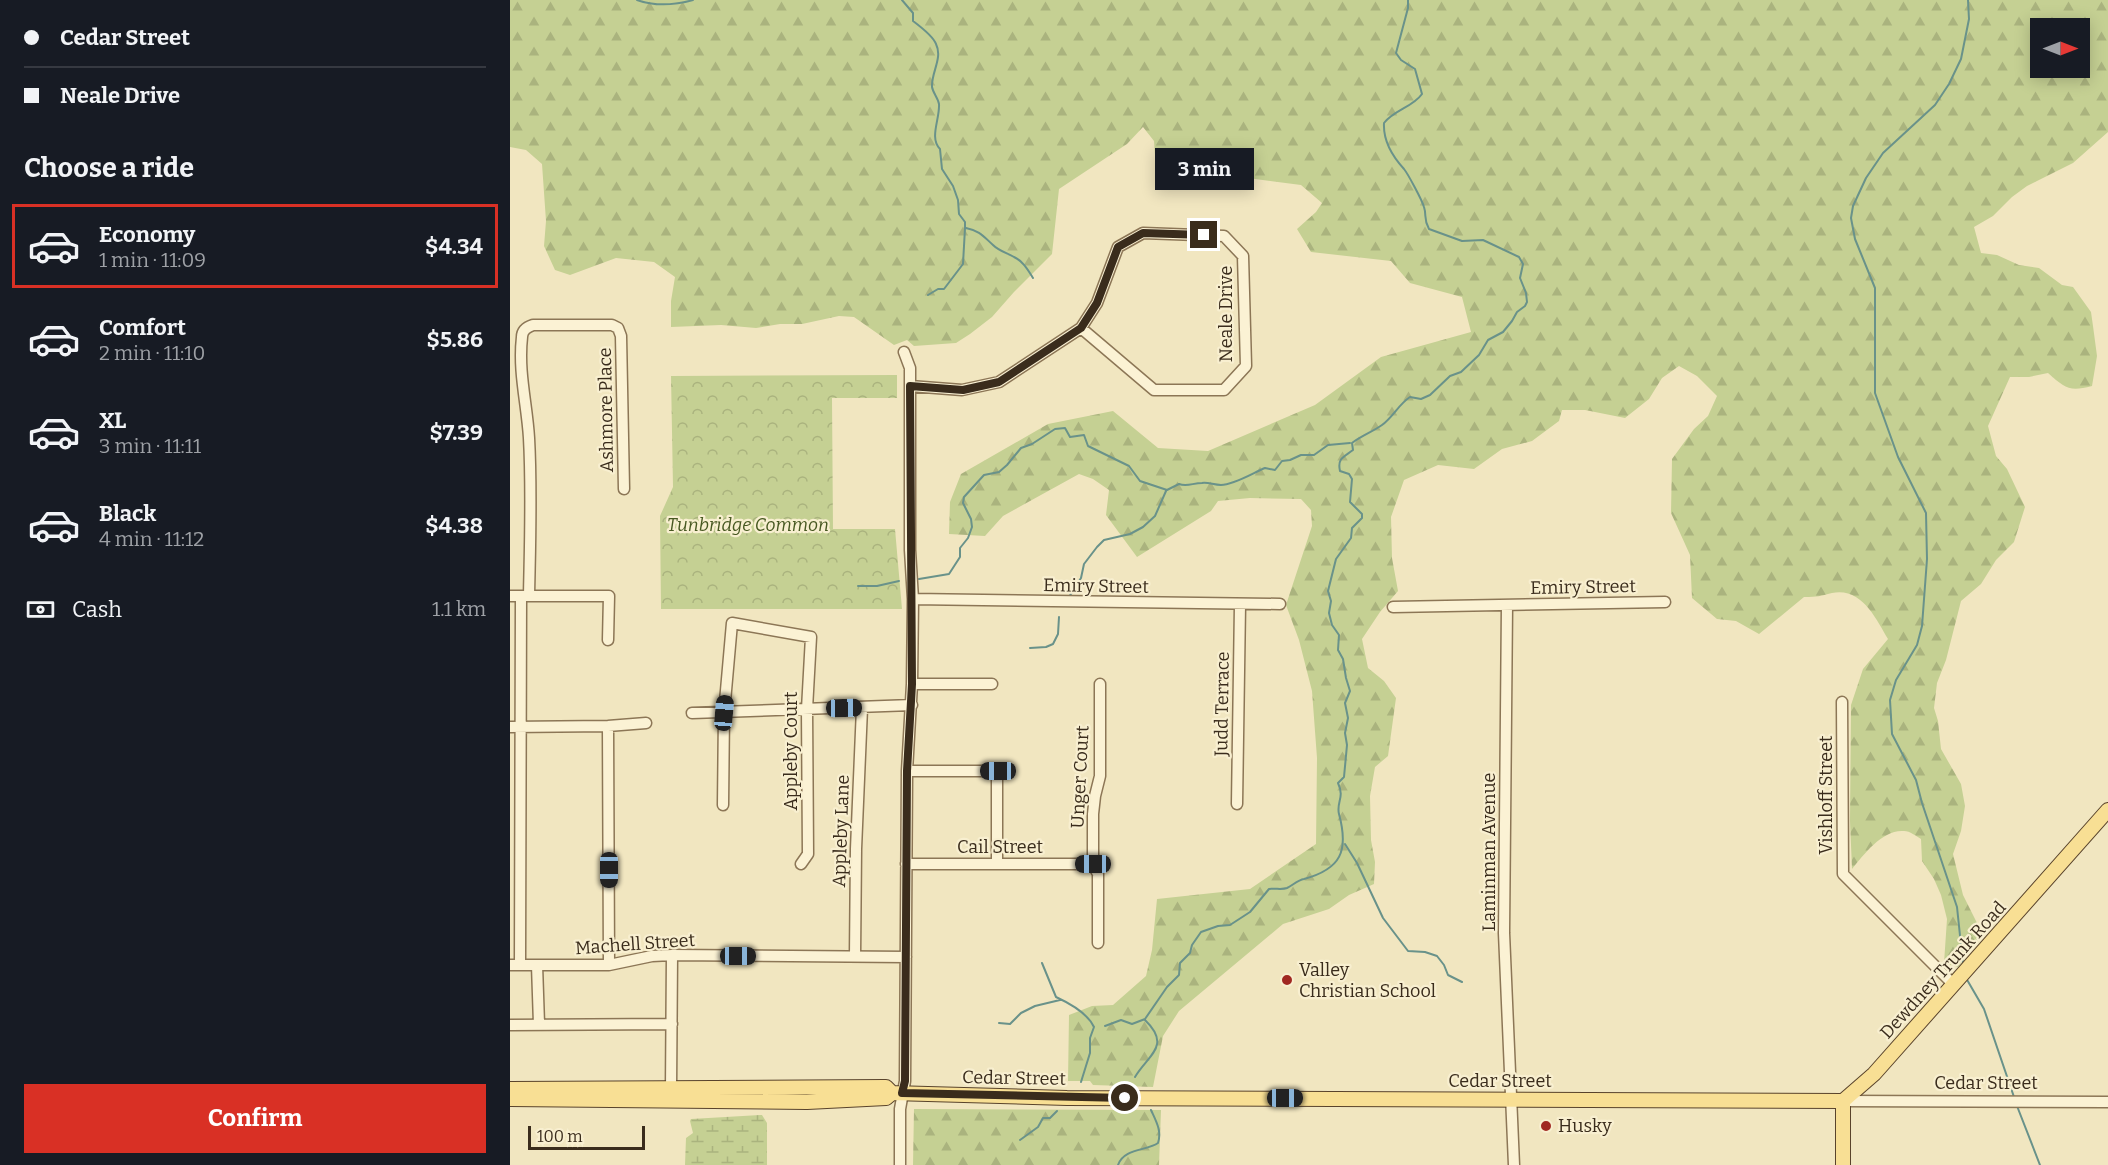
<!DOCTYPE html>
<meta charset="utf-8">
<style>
body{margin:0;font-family:Bitter,serif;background:#242831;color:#f1f3f6;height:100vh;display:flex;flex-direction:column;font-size:22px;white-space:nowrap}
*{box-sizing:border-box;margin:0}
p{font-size:20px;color:#9ea1a6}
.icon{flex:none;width:33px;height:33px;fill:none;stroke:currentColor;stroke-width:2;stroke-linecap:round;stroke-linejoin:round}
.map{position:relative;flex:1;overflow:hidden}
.side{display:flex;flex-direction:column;background:#171b24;width:510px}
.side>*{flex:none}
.hud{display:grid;align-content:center;height:132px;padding:0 24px;background:#171b24}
.needle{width:39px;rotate:90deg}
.fabs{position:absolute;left:1520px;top:18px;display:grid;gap:12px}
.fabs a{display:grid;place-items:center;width:60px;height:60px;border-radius:0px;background:#171b24;box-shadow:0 3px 15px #0003;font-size:30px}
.scale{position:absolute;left:18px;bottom:15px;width:117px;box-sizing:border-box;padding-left:6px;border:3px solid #3a2c1c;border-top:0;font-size:16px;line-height:21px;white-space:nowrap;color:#3a2c1c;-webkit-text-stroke:4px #f8efd0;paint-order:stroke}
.end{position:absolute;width:27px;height:27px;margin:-14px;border:8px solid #3a2c1c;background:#fff;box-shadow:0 0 0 3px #fff}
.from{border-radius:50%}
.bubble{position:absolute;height:42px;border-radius:0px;background:#171b24;box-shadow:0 3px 15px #0003;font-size:20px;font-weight:700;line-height:42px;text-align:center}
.car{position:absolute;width:18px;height:36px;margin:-18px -9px;border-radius:8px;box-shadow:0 0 4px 2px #0007;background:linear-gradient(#222 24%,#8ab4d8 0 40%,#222 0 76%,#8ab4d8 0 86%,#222 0)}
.hud b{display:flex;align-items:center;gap:21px;height:57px;font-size:22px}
.hud b+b{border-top:2px solid #363941}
.hud i{width:15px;height:15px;background:#f1f3f6}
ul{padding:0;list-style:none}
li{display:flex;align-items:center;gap:18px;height:84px;margin:0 12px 9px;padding:0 12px;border:3px solid transparent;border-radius:0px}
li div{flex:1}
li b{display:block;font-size:22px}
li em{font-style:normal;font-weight:700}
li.active{border-color:#d93025}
li>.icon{width:54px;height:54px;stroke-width:1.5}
h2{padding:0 24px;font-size:27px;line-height:72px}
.pay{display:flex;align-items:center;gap:15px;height:66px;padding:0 24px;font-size:22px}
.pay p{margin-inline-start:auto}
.action{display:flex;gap:12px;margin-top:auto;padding:12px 24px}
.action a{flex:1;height:69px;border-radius:0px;background:#d93025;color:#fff;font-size:24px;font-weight:700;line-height:69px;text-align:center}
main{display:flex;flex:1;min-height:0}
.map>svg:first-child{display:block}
</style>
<main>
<section class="side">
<div class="hud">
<b><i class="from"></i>Cedar Street</b>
<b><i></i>Neale Drive</b>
</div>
<h2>Choose a ride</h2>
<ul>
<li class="active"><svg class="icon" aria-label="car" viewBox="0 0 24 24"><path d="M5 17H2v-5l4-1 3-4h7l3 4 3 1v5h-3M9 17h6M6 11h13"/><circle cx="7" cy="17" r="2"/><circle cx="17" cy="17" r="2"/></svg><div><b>Economy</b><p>1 min · 11:09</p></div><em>$4.34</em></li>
<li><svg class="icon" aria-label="car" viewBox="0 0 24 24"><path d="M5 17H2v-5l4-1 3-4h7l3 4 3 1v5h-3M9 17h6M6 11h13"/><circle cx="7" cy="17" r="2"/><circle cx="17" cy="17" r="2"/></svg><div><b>Comfort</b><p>2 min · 11:10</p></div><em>$5.86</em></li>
<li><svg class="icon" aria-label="car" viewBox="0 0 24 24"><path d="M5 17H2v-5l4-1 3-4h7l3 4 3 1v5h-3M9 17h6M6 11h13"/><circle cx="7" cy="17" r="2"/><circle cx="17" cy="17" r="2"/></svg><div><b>XL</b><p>3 min · 11:11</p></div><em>$7.39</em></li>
<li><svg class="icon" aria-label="car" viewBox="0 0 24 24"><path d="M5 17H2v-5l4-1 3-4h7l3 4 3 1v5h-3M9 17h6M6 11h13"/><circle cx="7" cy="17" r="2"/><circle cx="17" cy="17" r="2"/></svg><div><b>Black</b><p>4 min · 11:12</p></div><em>$4.38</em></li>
</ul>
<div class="pay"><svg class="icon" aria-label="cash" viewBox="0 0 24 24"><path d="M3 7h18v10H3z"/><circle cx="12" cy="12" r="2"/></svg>Cash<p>1.1 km</p></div>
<div class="action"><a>Confirm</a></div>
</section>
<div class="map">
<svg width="1598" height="1165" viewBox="0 0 1598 1165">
<defs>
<pattern id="forest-firs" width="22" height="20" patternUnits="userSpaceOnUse" patternTransform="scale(1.5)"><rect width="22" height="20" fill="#c5d093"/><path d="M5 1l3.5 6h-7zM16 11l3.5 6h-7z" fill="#aab37e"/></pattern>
<pattern id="wetland-marsh" width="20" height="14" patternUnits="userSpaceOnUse" patternTransform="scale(1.5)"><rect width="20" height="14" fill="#c5d093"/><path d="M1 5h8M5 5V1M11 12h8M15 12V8" fill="none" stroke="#aab37e"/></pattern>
<pattern id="park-crowns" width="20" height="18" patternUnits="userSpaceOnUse" patternTransform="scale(1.5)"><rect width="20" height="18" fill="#c5d093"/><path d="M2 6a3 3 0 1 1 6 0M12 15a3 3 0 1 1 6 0" fill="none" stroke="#aab37e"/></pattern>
</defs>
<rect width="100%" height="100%" fill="#f1e6c0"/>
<path fill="url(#forest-firs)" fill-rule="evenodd" d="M0 0H1598V132L1563 163 1517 186 1502 197 1483 216 1464 227 1471 253 1487 255 1509 265 1529 268 1552 285 1563 287 1581 312 1583 326 1587 356 1582 386C1559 392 1555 388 1538 373L1519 377H1500L1478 426 1486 456 1497 469 1515 507 1504 542 1486 560 1471 584 1451 601 1436 660 1427 683 1424 708 1428 721 1431 749 1451 784 1455 806 1451 831 1443 854 1453 895 1471 931 1474 934C1461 946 1458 954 1448 967L1434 963 1437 919 1431 895 1424 879 1412 861 1411 839C1406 836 1400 831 1394 831 1373 829 1354 854 1342 869L1340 821 1341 705 1353 669 1378 639C1366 619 1352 587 1322 593 1310 596 1308 597 1294 597L1249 634 1226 621 1207 619 1182 598 1180 555 1161 513 1162 459 1184 429 1198 416 1207 396 1187 376 1169 366 1152 378 1139 399 1115 418 1075 410H1052L1049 421 1022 441 992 449 964 469 928 465 894 480 881 517 882 558 888 591 870 612 852 639 858 668 874 681 886 698 878 756 865 767 860 796 861 840 865 862 864 884 839 895 819 909 773 924 669 1011 653 1036 643 1087 583 1085 580 1081H558L559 1015 582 1006 603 1005 636 976 642 950 647 899 740 889 806 844 807 758 802 691 789 640 776 605 802 526 801 510 791 499 740 498 708 501 701 511 627 557 596 515 599 490 583 479 569 474 493 516 475 536 439 534 440 502 451 474 538 424 603 411 648 448 698 451 805 405 871 357 961 332 952 297 900 283 881 261 801 252 787 229 806 212 812 203 791 185 685 171 674 175 646 169 644 141 633 127 617 144 549 189 542 254 504 292 482 317 460 334 446 343 404 346 397 340 384 345 344 317 329 316 292 324H270L246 328 211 325 161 327V301L165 277 144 262 106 258 60 275 45 270 34 246 36 221 32 164 16 150 0 147ZM1569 28V68H1530V28Z
M404 1109 651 1110 649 1165H403Z"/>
<path fill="url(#wetland-marsh)" d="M250 1115H252L257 1123V1165H175L176 1138 183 1133 180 1121 181 1119Z"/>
<path fill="url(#park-crowns)" d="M387 375V398H322L323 529H385L392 609H151L150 516 163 487 161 376Z"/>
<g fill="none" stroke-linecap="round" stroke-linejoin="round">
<path stroke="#69928a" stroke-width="2" d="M127 0C144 6 165 5 183 0
M392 0 403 13V21C411 27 423 36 426 44 433 58 421 73 422 87 423 93 428 98 429 104 430 119 419 138 430 149L432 169 443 186 448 200 449 214 455 222V228L453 264 434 289H428L418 295
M456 228C470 231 473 236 483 245 489 251 497 253 504 257 513 261 518 270 523 278
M409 579 439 574 450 557V548L458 538 462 527 461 519 453 503 454 497 474 475 489 472 497 465 511 448 522 444 545 429 555 428 560 437 574 435 578 446 619 466 630 481 657 490 669 484C677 487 683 483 692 483 698 482 704 485 711 485 724 485 743 473 755 468L765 470 772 461 780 460 791 455H804L818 445 840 443
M348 586H367L389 581
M559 597 571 578 574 564 587 547 594 540 620 534 633 527 645 516 656 491
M520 648 536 647 543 644 548 634 549 617
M835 844 847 863 873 918 898 951 915 952 927 956 934 965 938 975 952 982
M532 963 546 997C559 1003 578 1014 584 1027
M1453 964 1447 907 1412 803 1406 780 1382 734 1380 700 1386 680 1407 645 1412 626 1417 559 1416 513 1388 457 1365 393V288L1345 239 1341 218 1343 206 1356 178 1373 153 1425 105 1439 84 1451 59 1459 19 1458 0
M1456 978 1474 1009 1504 1097
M489 1023 500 1024 511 1013 525 1006 550 1000
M595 1026 611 1020 622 1024 635 1019 657 987 669 975 670 963 680 953 682 945 691 932 708 926 720 925 740 912 759 889C765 888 772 890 777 888 783 885 788 880 794 879 831 869 839 851 829 814 826 802 835 798 828 783L834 777 837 745 835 733 838 718 835 703 840 691 836 678 833 659 828 650 829 635 822 625 819 613 821 601 818 591 826 559 841 538 842 528 852 518V514L840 502 842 479 839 474 830 471C827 458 834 457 843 450L842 443C851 436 862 432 872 425 883 417 889 404 900 397L911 399 920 395 940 376 951 372 969 355 978 340 993 332 1002 321 1007 312 1015 306 1017 302 1016 293 1010 278 1013 264 1009 257 973 240 952 241 919 229C913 218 917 216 914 207 912 200 898 174 894 169 882 156 873 141 874 123 884 110 903 107 912 94L905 69 891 60 886 53 898 8V0
M625 1077C638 1055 662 1046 635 1020
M571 1082 580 1053V1038L584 1027
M1507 1106 1530 1165
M510 1140 528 1127 533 1118H540L547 1111
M608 1165C614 1148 637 1151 648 1143 652 1131 646 1121 641 1110"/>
<defs>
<path id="minor" d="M400 386 452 390 489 382 571 328 587 303 608 247 633 233 714 236 733 256 736 366 714 390H644L571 328
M0 596H99L98 640
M19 596C20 543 22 491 19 438 17 404 8 372 12 337 12 330 17 327 23 325H102L108 328 111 336 114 489
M403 599 770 604
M997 605 994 933 1004 1165
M883 607 1155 602
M402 684H482
M1332 702 1333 874 1444 985
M182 713 402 705
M98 726 99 965
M0 727 98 726 136 723
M397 771H487V863
M727 804 730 605
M213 805 214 713 222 623 301 637 297 709 298 854 291 864
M396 864H583
M588 943V874L583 864V814L585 796 590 776V684
M345 956 346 849 352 708
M0 965H99L142 956 162 955 396 957
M10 965 11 596
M27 965 29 1024
M0 1025 162 1024
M161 1089 162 955
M1333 1101 1598 1102
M390 1165V1109L395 1081 397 771 402 684 403 599 400 550V368L394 352"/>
<path id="major" d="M0 1089 376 1087 382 1093
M0 1099 297 1102 376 1098 382 1093 557 1098 1333 1101
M1333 1165V1101L1364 1074 1598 810"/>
</defs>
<use href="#minor" stroke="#8c7656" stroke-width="13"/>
<use href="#major" stroke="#59432b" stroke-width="16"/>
<use href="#minor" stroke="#fbf2d4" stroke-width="10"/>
<use href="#major" stroke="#f8df94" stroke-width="14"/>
</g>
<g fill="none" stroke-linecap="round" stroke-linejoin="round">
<path stroke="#3a2c1c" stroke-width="8" d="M615 1098 392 1093 395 1081 397 771 402 684 400 386 453 390 489 382 571 328 587 303 608 247 633 233 694 235"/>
</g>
<g fill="#a02821" stroke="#f8efd0" stroke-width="2">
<circle cx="777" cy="980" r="6"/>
<circle cx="1036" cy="1126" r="6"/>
</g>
<g text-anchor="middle" stroke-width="4.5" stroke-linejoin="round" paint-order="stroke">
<g font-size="18" fill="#3a2c1c" stroke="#f8efd0">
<text transform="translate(716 314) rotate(-90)" y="6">Neale Drive</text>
<text transform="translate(96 410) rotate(-91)" y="6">Ashmore Place</text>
<text transform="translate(586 586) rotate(1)" y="6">Emiry Street</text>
<text transform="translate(1073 587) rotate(-1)" y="6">Emiry Street</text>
<text transform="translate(712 704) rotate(-89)" y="6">Judd Terrace</text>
<text transform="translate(281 751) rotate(-90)" y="6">Appleby Court</text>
<text transform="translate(570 777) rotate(-87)" y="6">Unger Court</text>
<text transform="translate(1316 795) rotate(-90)" y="6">Vishloff Street</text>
<text transform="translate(331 831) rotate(-88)" y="6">Appleby Lane</text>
<text x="490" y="853">Cail Street</text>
<text transform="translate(979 852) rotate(-90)" y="6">Laminman Avenue</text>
<text transform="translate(125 944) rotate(-4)" y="6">Machell Street</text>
<text transform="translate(1433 970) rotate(-48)" y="6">Dewdney Trunk Road</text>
<text transform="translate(504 1078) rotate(1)" y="6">Cedar Street</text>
<text x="990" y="1087">Cedar Street</text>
<text x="1476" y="1089">Cedar Street</text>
</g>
<g font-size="18" font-style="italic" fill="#475821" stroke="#f8efd0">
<text x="238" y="531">Tunbridge Common</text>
</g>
<g font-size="18" fill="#3a2c1c" stroke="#f8efd0" text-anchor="start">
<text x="789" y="976">Valley<tspan x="789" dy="21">Christian School</tspan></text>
<text x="1048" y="1132">Husky</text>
</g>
</g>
</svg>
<div class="fabs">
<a><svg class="needle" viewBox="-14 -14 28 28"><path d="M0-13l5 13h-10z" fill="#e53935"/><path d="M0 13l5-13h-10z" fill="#9ea1a6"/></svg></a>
</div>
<div class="scale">100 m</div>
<i class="end from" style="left:615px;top:1098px"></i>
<i class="end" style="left:694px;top:235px"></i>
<div class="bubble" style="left:645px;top:148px;width:99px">3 min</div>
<i class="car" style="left:334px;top:708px;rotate:89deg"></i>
<i class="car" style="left:214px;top:713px;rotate:5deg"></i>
<i class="car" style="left:488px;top:771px;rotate:270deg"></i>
<i class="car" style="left:583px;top:864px;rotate:270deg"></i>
<i class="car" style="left:99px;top:870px;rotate:180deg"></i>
<i class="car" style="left:228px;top:956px;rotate:90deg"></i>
<i class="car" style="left:775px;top:1098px;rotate:90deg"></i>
</div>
</main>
